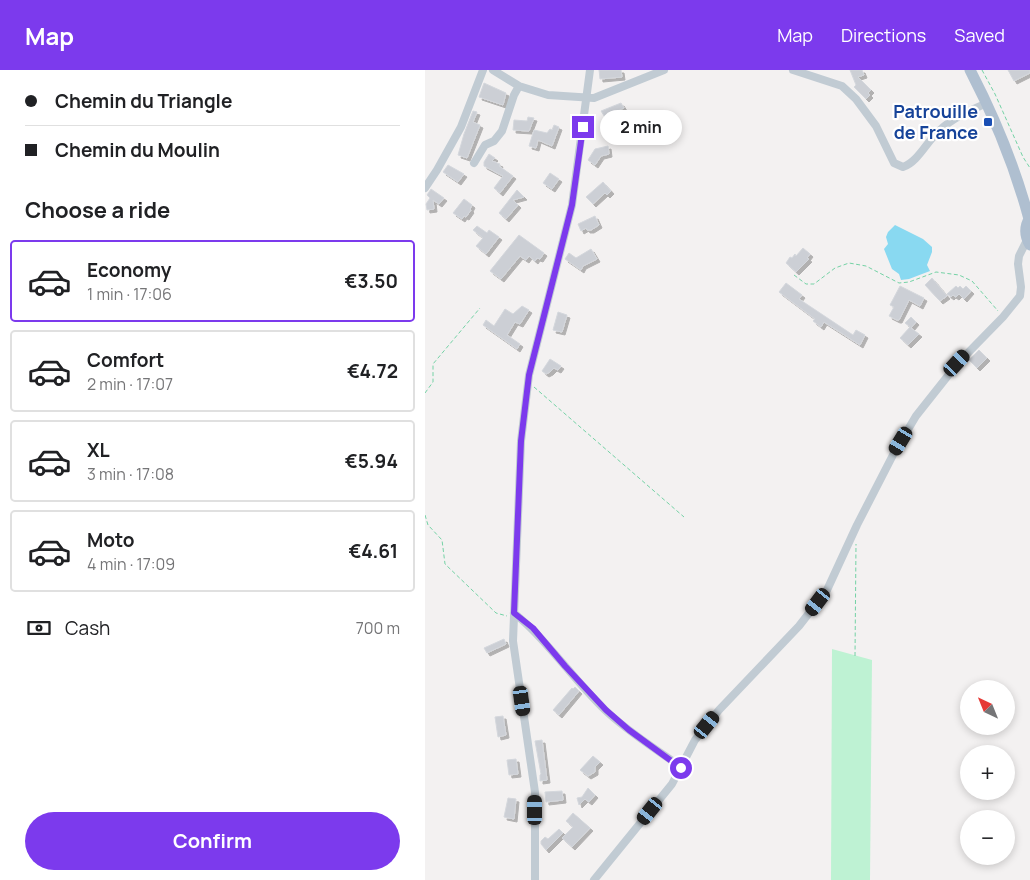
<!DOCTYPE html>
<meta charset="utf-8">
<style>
body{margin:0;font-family:Manrope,sans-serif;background:#f6f6f6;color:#202124;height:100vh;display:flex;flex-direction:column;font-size:19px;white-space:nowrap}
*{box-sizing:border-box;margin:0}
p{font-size:16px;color:#757577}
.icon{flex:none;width:28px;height:28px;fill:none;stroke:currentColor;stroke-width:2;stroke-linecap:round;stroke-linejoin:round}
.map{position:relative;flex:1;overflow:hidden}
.panel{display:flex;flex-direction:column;background:#fff;width:425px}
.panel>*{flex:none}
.top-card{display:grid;align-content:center;height:110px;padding:0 25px;background:#fff}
.needle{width:32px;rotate:317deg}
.controls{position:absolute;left:535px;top:610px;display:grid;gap:10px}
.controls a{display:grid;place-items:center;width:55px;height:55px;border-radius:50%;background:#fff;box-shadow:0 2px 8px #0003;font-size:25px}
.end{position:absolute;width:22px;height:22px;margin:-11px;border:6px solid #7c3aed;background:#fff;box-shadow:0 0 0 2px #fff}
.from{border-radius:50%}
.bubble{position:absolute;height:35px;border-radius:18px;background:#fff;box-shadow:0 2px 8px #0003;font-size:16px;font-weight:700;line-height:35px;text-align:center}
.car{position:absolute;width:15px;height:30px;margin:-15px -8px;border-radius:6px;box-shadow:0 0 4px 1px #0007;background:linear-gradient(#222 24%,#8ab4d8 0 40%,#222 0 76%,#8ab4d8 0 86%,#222 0)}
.top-card b{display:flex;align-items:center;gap:18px;height:48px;font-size:19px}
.top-card b+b{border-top:1px solid #e0e0e0}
.top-card i{width:12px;height:12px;background:#202124}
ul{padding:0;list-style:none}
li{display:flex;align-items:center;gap:15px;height:82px;margin:0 10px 8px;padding:0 15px;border:2px solid #e0e0e0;border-radius:5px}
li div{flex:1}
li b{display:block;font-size:19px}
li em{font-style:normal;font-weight:700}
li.current{border-color:#7c3aed}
li>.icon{width:45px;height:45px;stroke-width:1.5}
h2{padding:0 25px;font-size:22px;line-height:60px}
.pay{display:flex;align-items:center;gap:12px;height:55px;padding:0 25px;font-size:19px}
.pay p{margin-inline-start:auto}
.button{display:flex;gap:10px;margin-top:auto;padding:10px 25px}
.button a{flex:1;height:58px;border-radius:30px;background:#7c3aed;color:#fff;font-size:20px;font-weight:700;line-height:58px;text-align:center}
header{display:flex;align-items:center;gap:30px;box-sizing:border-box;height:70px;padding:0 25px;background:#7c3aed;color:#fff}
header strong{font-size:24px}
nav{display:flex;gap:28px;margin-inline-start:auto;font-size:18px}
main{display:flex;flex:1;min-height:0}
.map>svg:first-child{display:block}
</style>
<header>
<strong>Map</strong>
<nav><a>Map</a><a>Directions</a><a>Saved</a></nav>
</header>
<main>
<section class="panel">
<div class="top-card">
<b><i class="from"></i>Chemin du Triangle</b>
<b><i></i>Chemin du Moulin</b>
</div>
<h2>Choose a ride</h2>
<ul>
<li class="current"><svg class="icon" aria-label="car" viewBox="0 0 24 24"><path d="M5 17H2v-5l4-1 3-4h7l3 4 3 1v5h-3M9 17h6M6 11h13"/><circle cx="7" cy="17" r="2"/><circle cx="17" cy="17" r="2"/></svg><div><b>Economy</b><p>1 min · 17:06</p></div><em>€3.50</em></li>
<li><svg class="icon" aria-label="car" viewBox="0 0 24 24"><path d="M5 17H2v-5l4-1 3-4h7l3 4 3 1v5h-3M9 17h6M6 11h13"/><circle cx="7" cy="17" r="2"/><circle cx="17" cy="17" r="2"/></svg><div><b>Comfort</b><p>2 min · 17:07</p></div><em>€4.72</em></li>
<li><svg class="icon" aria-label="car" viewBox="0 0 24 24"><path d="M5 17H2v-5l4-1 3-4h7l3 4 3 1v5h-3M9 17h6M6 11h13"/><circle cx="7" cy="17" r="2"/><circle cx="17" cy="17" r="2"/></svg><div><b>XL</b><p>3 min · 17:08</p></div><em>€5.94</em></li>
<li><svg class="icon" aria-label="car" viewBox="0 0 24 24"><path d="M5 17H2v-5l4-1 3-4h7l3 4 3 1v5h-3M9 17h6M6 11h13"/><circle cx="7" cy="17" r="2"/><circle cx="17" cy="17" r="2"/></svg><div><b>Moto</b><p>4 min · 17:09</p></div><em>€4.61</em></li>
</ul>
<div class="pay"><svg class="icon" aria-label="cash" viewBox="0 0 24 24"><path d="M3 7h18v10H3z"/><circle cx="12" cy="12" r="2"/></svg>Cash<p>700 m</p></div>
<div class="button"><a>Confirm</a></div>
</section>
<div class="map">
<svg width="605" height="810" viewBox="0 0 605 810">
<defs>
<filter id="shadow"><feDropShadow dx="3" dy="3" stdDeviation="0" flood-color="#0004"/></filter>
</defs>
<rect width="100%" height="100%" fill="#f3f1f1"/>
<path fill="#bef2d3" d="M407 579 447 590 445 810H406Z"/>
<path fill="#89d9f1" d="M470 155 498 169 507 177V182L502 195 505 201 484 209 476 210 474 204 467 199 459 179 463 174 461 167 463 162Z"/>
<path fill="#cccfd5" stroke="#d4d7dc" filter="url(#shadow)" d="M174 0H196L197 7 175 9Z
M425 0H437L439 5 433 7 446 20 443 23 445 25 441 29 429 17 431 15Z
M583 0H605V3L589 11Z
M59 13 81 23 78 35 54 27Z
M196 33 199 38 192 41 194 46 183 52 176 41Z
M48 41 52 42 48 52 55 55 42 88 33 85 39 64Z
M103 47 109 48 104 61 88 60 89 50 102 51Z
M129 55 134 57 127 76 113 70 111 78 104 76 109 60 122 63 125 59 127 60Z
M183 76 184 84 176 86 170 95 163 90 170 79Z
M64 84 70 88 67 91 75 94 74 96 88 106 75 123 69 118 78 106 59 96V92Z
M23 95 39 104 33 112 18 102Z
M125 103 134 109 127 119 118 113Z
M178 112 186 121 182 125 180 123 168 134 161 127Z
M6 119 19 128 14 134 8 130 9 139 2 140 1 134 5 128 2 125Z
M92 120 99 127 88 130 93 135 81 149 74 143Z
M39 129 47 135 45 139 46 140 41 147 39 146 37 149 28 143Z
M170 146 174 155 166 160H162L161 158 156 161 153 154Z
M52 156 62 163 64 160 74 167 61 184 51 176 58 168 48 160Z
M94 165 119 183 115 189 112 188 110 191 104 186 101 190 95 186 76 209 65 201Z
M378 178 385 184 382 188 384 189 371 202 361 193 365 187 367 188 370 184 371 186Z
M166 179 172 189 158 196 156 200 140 189 144 183 151 188Z
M507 208 522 226 515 231 500 215Z
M361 213 377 225 374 229 428 265 431 260 440 265 435 275 399 252 396 257 388 251 390 249 354 222Z
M475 216 499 228 495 236 484 230 474 250H472L464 246 469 237 465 235Z
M531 216 533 218 535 216 538 219 541 216 546 221 539 229 534 224 531 227 528 225 526 227 522 224Z
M97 236 104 240 95 254 90 252 82 265 95 274 92 279 58 255 61 250 69 256 80 239 88 244Z
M133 242 142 245 137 262 128 260Z
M486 247 491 252 486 258 494 264 483 275 475 268 485 257 480 253Z
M554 280 562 288 552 298 544 290Z
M125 289 136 296 133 300 129 298 125 302 121 304 117 301Z
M79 569 81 574 62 583 59 578Z
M150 617 154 621 134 645 128 640 147 618 148 619Z
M78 646 81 665 73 667 70 647Z
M117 670 122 710 115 711V705L116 704 110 671Z
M168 686 175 692 170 697V702L163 706 155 700Z
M91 689 93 704 84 705 82 690Z
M163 718 170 725 164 732 160 729 154 735 152 728 157 727Z
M137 721 138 730 121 732 120 722Z
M83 728 91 729 89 749 79 747Z
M148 743 165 758 147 777 137 768 148 757 141 751Z
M134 759 138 763 121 780 116 774V771L120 767 123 769Z"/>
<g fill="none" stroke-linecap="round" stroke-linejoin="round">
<path stroke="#74d2a5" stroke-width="1" stroke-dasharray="4 2.5" stroke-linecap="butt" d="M557 0 570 24 598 87 605 98
M369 205 381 214H389L410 198 424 193 441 196 474 213 484 212 511 202 534 205 547 211 573 241
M109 317 259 447
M0 323 8 312V294L55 238
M0 445 3 455 17 470 20 494 71 543 82 546
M430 586 431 474"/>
<path stroke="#c1cbd3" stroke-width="8" d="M68 0 94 16 123 25 169 28 239 0
M368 0 417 16 431 29 451 56 469 93 478 97C493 92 502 71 514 61 527 48 546 40 562 33
M49 93 60 75 69 71 77 61 89 25 94 16
M0 118 12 100 36 57 58 0
M89 543C123 571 148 609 180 640 203 662 231 679 256 697
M110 810V722L88 571 96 371 104 305 147 135 165 0
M169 810 247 714 270 670 294 640 374 556 402 520 432 455 469 383 491 346 533 293 578 247 595 226 596 217 593 194 594 186 602 170"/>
<path stroke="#afbfd0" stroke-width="11" d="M545 0C570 48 590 97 604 149
M605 147C599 157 599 165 605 175"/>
</g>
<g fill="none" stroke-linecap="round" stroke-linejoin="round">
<path stroke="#7c3aed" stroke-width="6" d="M158 57 147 135 104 305 96 371 89 543 108 558 140 596 181 640 204 660 256 698"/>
</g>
<rect fill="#1a4fb4" stroke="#fff" stroke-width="2" x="558" y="47" width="10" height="10" rx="2.5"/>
<g text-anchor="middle" stroke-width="4.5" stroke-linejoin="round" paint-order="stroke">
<g font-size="18" font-weight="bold" fill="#164399" stroke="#fff" text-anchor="end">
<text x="553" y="48">Patrouille<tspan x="553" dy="21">de France</tspan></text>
</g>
</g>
</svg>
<div class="controls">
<a><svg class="needle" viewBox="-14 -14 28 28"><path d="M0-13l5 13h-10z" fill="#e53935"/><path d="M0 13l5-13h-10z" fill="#757577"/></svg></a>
<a>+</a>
<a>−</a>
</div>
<i class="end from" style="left:256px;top:698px"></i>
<i class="end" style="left:158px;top:57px"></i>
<div class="bubble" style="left:175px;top:40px;width:82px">2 min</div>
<i class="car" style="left:532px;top:293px;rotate:43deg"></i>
<i class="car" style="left:476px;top:371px;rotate:211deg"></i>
<i class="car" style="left:393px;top:532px;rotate:217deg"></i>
<i class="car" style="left:97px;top:631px;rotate:172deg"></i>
<i class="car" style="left:282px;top:655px;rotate:39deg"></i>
<i class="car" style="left:110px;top:740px;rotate:0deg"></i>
<i class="car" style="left:225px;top:741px;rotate:219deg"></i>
</div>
</main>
